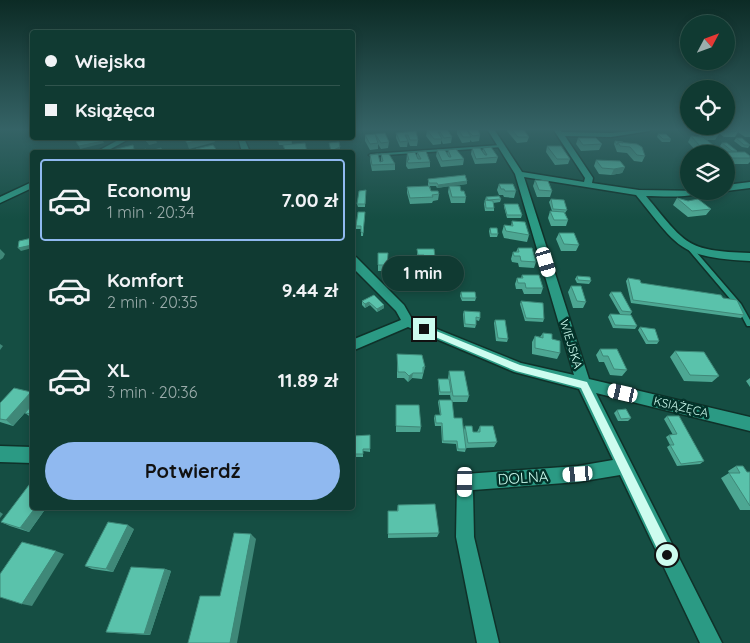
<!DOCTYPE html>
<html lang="pl">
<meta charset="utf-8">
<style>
body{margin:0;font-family:Quicksand,sans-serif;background:#1e453e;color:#f1f3f6;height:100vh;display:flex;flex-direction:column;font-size:19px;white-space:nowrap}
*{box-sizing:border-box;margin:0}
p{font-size:16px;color:#9cadac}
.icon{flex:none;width:28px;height:28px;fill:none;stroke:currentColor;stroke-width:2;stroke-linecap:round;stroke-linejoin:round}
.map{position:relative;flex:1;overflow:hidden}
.side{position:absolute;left:30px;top:150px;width:325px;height:360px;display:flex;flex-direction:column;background:#103a32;border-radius:5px;box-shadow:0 2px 8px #0003,0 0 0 1px #30544d}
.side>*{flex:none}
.guide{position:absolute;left:30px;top:30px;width:325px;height:110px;border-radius:5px;box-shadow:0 2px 8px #0003,0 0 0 1px #30544d;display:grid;align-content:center;height:110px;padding:0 15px;background:#103a32}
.needle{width:32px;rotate:49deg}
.fabs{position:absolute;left:680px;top:15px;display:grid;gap:10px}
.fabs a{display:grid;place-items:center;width:55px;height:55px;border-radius:50%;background:#103a32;box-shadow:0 2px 8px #0003,0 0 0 1px #30544d;font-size:25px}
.end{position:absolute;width:22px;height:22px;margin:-11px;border:6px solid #cdfcef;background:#111;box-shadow:0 0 0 2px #111}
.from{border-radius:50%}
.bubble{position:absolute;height:35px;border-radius:18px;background:#103a32;box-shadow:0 2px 8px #0003,0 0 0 1px #30544d;font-size:16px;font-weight:700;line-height:35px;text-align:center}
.car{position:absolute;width:15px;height:30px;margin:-15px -8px;border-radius:6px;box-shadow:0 0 4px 1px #0007;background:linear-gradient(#fff 24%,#345 0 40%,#fff 0 76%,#345 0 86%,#fff 0)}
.guide b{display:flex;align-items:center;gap:18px;height:48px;font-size:19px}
.guide b+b{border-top:1px solid #30544d}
.guide i{width:12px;height:12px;background:#f1f3f6}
ul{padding:9px 0 0;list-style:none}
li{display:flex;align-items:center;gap:15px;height:82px;margin:0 10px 8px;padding:0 5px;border:2px solid transparent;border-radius:5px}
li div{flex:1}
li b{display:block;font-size:19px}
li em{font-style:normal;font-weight:700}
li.current{border-color:#90b9f0}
li>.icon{width:45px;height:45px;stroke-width:1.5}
.cta{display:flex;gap:10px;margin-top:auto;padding:10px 15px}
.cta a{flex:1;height:58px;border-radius:30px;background:#90b9f0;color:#111;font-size:20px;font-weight:700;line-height:58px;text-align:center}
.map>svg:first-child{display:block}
</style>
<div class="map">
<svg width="750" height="643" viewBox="0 0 750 643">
<rect width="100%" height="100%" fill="#154e43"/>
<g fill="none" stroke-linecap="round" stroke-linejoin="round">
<defs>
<path id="service" d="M501 145 503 146 502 147 371 156 369 155 371 154Z
M689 245 691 246 741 304 750 320V326H747L737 307 687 248V246Z"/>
<path id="minor" d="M487 129H494L522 172 584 182 585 178 553 129H559L562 132 611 133 652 129 649 131 611 137 565 136 593 178 592 183 639 190 703 191C691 199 661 196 646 196 686 244 685 251 750 253V261C678 257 679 248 636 195L524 177 589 379 750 417V431L596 393 722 643H700L620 475 578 482 473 490 474 537 499 643H477L456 537 457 482 459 476 465 474 578 466 613 460 579 389 514 372 408 327 352 351V340L401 320 396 311 352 267V257H356L404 305 412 319 521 363 574 375 515 174Z
M122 138H131L105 152H96Z
M238 138H244L250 152H242Z
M32 182V188L0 203V197Z
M750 182V188L726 191V185Z
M0 446 32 447V463L0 462Z"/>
</defs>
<use href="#service" stroke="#0f3129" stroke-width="3"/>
<use href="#minor" stroke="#0f3129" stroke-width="3"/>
<use href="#service" fill="#2b9a84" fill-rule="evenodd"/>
<use href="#minor" fill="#2b9a84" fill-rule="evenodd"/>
</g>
<path fill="#4da793" d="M447 129 452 137 451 143 443 144 441 140V144L433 145 426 136 427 130Z
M448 129H478L480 135 479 141 472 142 470 140V142L462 143 457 134V130H448Z
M507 129H523L529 137 527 142 517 143 507 131Z
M699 129H712L719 134 715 140H707L714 146 710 151 697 152 688 142 691 136H700L696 134Z
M717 129H750V137H745L738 132 735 137H724L716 131Z
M416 131 418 140 417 146H410L408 141 407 147H400L396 138V133Z
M375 134 389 142 388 148 381 149 378 144V149L370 150 365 141V135Z
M658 134 671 139 670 142H662L657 137Z
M256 138H263V140L256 141Z
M291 138 292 144 307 152H285L283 145H279L278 139Z
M578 138 602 144 599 150 581 151 576 144Z
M736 138 750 145 748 148 742 147 734 141Z
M615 141 623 143 645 156 642 162 634 161 627 153 617 152 614 144Z
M722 143 737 151V152L750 156V162L748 164H726V154H721L722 152H728L720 146Z
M547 146 570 159 568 164 555 165 546 152Z
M472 148 482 151 483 148 498 157 496 163 475 164 471 154Z
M437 150 447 154 448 150 464 159 463 165 441 167 436 156Z
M417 152 430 162V167L408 169 406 166 407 153 417 157Z
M381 154 395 164V170L372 171 370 161V155L380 162H381Z
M596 160 625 167 622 173 611 175 599 174 594 166Z
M428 179 467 181V184L450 186 461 191 466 197 465 203H451L448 192 449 186 437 188 436 186H430L431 191 439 194 438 200 433 201 432 203 410 204 407 193V187L428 186Z
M535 180 552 191 550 197H537L533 186Z
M499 184 516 191 514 198 504 197 503 195H499L497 190Z
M366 190 365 207H358L357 204Z
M486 197 501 199 500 202 493 203 494 208V211H485L484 204 485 200Z
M677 198 711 209 706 215 688 217 673 205Z
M551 199 567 210 565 213 568 220 566 226H551L548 218 550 211H552L549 202Z
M504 204 522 215 521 218H507L504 207Z
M365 212 363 236H361V229H356V226Z
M512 221 529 235 527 242 504 238 502 232 504 225 511 226Z
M490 228 498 234 497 237H490L489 231Z
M559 233 579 245 576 251H561L556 239Z
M518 248 536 262 534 268 519 267 518 263 512 262 511 259 513 252H516Z
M417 249 436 265 435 270 454 284 452 290 433 291V272L425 271 424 261H417Z
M378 253H388L387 271H378Z
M522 275 543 288 541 294H524L522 289H516L515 284 517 278H521Z
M577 276 591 281 589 284 577 283 575 279Z
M628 278 641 283 723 298 744 315 741 318 631 303 626 281Z
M571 286 586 302 583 308H573L568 292Z
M461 292 476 298 475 301H462L460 296Z
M611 292 632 312 630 315 637 326 635 329 613 328 608 317 610 314H620L609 295Z
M374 295 384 308 377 312 370 305 365 308 362 305V301Z
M521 301 544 319 543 322 525 321 520 304Z
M464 311 480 318 479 321 476 320V325L475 328 464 327 463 314Z
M495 320 508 339 507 342 496 341 494 323Z
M640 327 659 341 657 344H646L638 330Z
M543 333 552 339 560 353 557 359 532 354V342L535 336 540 337Z
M600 349 627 370 622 376 610 375 604 362H599L596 355Z
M675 351 719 376 712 382 684 381 670 357Z
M397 354 425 367 422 379 412 378 408 382 404 378H397Z
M449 371 469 396 467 402H452L454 418 464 430 465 426 473 432H477L480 426 497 442 494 447 466 448 465 452 457 451 456 444 442 443 441 426H435L434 418 435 415H440L438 402 439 400H451L450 395H439L438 382V379H448Z
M750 378V387L746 381Z
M32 393V418L25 413 31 406 13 426 0 422V403Z
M396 405 421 427 420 432H396Z
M617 410 631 418 628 421H618L614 413Z
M667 416 704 461 700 464 677 466 667 447 670 445 666 437 669 435H673L664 419Z
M352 431 353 436 370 435V452L363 451V457H352Z
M736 466 747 472H750V510H740L721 478 729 473 728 471Z
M398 505 439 533 437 537 388 538V511H397Z
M32 508H46L29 532 10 526 1 522Z
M134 529 113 572 92 569 85 566Z
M165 569 171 571 150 635 114 633 106 632Z"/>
<path fill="#3f8878" d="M102 138H113L103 141Z
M165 138H180L166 141Z
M209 138H213L215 142 189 149 187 143Z
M156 140 157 143 149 145 147 142Z
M103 141 104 143 80 149 79 146Z
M340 147V150L334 152H331V151Z
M134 149 136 152H117Z
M625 167 622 173 611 175 614 169Z
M467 181V184L437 188 438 185Z
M32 245V248L21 251 18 248Z
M0 249 5 254 3 258 0 260Z
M369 302 370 305 365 308V304Z
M384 305V308L377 312V309Z
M0 344 3 346 0 350Z
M413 373 412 378 408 382 409 376Z
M31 392 32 393V404H29L31 406 13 426 6 420Z
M35 508H46L29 532 20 528Z
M0 512 3 514 0 518Z
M128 525 134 529 113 572 106 569Z
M251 534 256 539 237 643H230Z
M56 551 64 554 32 606 22 604Z
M165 569 171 571 150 635 144 634Z"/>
<path fill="#5ac2ab" stroke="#3f8878" d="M447 129 452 137 444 138 440 132H438L442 139H434L427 130Z
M458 129H478L480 135 473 136 467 130 471 137H463Z
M511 129H523L529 137H518Z
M700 129H712L719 134H707Z
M724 129H735L739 131 728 132Z
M745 129H750V131H748Z
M416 131 418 140H410L408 135H405L408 141 400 142 396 133Z
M385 133 389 142 381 143 375 134Z
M375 134 378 143 370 144 365 135Z
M658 134H666L671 139H663Z
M691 136 703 137 714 146H700Z
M79 138H103H102L103 141 79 146 76 142 84 140H80Z
M145 138H154L156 140 147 142Z
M184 138H209L187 143Z
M291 138V141L278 142V139Z
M578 138H596L602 144 583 145Z
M736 138H742L750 145H744Z
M615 141 623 142V143L618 142 617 145Z
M339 142 340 147 331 151 329 143Z
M618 142 637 144 642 147 645 156 637 155 630 147 620 146Z
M305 143 307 152H286L283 145Z
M722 143H727L737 151H732Z
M133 145 134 149 113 152V150Z
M213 145 218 152H198L196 149Z
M547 146H561L570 159H557Z
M491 147 498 157 476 159 472 148H480L485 155H487L483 148Z
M161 148 162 151 157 152H147Z
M146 149 147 152H134Z
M456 149 464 159 442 161 437 150H445L449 157H451L448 150Z
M111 150 112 152H100Z
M426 151 430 162 408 163 407 160H409L407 153 415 152 418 159H421L417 152Z
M722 152H745L750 156V158H730L726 156V154H724Z
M378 154 380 162 383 161 381 154H389L395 164 372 165 370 155Z
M596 160 620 161 625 167 614 169 602 168Z
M465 175 467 181 438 185 437 183H429L428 179Z
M535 180 548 181 552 191 539 190Z
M499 184H513L516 191H505L504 189H501Z
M429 186 431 191H438L439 194 432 195 433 197 410 198 407 187Z
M449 186H460L461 191H464L466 197H452Z
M366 190 365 204H357L359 191Z
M499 196 501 199 488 200 486 197Z
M677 198 688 201 698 199 711 209 692 211Z
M551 199 564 200 567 210 553 209Z
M485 200 493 201 494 208H486Z
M504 204H518L522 215H507Z
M550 211 564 212 568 220H554Z
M358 212H365L363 233 361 232V226H356Z
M512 221 525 222 529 235 506 231 504 225 513 226Z
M490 228H497L498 234H491Z
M559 233H574L579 245 564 244Z
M32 238V245L18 248 19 241Z
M518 248H532L536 262 521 261 520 256H514L513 252H519Z
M417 249H434L436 265H425L424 255H418Z
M378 253H388L387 265H378Z
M434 270 453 271 454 284H434Z
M522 275H539L543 288H526L525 283H518L517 278H523Z
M577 276 590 277 591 281 578 280Z
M628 278 640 280 641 283 721 295 723 298 737 300 744 315 633 300Z
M571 286H581L586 302 577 301Z
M461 292H475L476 298H462Z
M611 292H621L632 312 622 311Z
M374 295 384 305 377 309 369 302 365 304 362 301Z
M521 301 543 303 544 319 526 318Z
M464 311 480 312V318L476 317V325L465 324Z
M610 314 631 315 637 326 615 325Z
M495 320H505L508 339 498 338Z
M640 327 655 329 659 341H648Z
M543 333 552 334V339L560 341V353L535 348V336L543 338Z
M600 349H617L627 370 614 369 608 356H603Z
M675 351 704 352 719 376 690 375Z
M397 354 422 355 425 367H423V373H413L409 376 405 372H398Z
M449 371H464L469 396H453Z
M438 379H449L451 392H440Z
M14 388 31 392 6 420 0 419V403Z
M32 400V405L29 404Z
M439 400H452L454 418H462L466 449H458L457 441H443L442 423H436L435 415H441Z
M32 405V414L25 413Z
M396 405H419L421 427 396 426Z
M626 409 631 418 621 419 617 410Z
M667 416H679L704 461 681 464 670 445H674L669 435 677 434Z
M465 426H472L473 432H480V426H493L497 442 468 443Z
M352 431 353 436 370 435V449H363V454H352Z
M736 466H743L747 472H750V506L729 473H740Z
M32 481V508H35L20 528 1 522Z
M435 504 439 533 388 534V511H398V505Z
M108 522 128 525 106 569 85 566Z
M234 533 251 534 230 643H188L200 596H220Z
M22 542 56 551 22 604 0 597V574Z
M131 567 165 569 144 634 106 632Z"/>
<linearGradient id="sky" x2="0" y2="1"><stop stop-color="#0c2b25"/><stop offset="0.59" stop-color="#356366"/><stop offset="1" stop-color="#356366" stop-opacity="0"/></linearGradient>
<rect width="750" height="219" fill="url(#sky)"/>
<path fill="#cdfcef" d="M424 326 520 365 587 382 671 550 673 555 671 559 667 561 662 559 581 388 516 371 421 331 420 329Z"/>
<g text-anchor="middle" stroke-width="5" stroke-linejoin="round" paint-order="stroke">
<g font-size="12" fill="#cdfcef" stroke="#023229">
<text transform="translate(571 344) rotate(73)" y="4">WIEJSKA</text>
<text transform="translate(681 407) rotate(13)" y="4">KSIĄŻĘCA</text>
</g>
<g font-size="15" fill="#cdfcef" stroke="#023229">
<text transform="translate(523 478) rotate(-4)" y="5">DOLNA</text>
</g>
</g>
</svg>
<div class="fabs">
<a><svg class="needle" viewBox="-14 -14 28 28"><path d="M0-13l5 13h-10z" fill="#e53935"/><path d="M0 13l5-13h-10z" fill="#9cadac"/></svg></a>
<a><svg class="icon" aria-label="locate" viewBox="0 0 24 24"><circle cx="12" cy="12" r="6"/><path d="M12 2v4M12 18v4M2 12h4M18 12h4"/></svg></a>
<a><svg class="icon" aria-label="layers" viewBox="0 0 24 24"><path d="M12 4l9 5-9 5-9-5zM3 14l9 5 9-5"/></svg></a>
</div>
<i class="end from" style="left:667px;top:555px"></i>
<i class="end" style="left:424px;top:329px"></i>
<div class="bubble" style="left:382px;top:256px;width:82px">1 min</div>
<i class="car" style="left:546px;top:262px;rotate:163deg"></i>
<i class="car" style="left:623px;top:393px;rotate:283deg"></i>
<i class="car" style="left:578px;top:474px;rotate:266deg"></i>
<i class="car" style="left:465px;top:482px;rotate:181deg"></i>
<div class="guide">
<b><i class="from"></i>Wiejska</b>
<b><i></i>Książęca</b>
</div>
<section class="side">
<ul>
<li class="current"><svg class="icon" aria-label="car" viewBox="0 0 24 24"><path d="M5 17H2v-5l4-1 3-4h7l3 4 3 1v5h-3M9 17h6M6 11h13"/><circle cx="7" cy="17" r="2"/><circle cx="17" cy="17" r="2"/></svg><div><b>Economy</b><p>1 min · 20:34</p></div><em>7.00 zł</em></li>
<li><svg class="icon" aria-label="car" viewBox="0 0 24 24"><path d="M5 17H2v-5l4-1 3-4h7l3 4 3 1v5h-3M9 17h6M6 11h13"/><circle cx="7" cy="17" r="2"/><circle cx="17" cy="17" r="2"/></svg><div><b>Komfort</b><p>2 min · 20:35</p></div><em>9.44 zł</em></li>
<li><svg class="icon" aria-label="car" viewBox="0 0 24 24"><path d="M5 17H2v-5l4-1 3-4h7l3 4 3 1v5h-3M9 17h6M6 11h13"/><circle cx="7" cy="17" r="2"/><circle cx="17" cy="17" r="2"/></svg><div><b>XL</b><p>3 min · 20:36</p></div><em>11.89 zł</em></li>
</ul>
<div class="cta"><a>Potwierdź</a></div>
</section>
</div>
